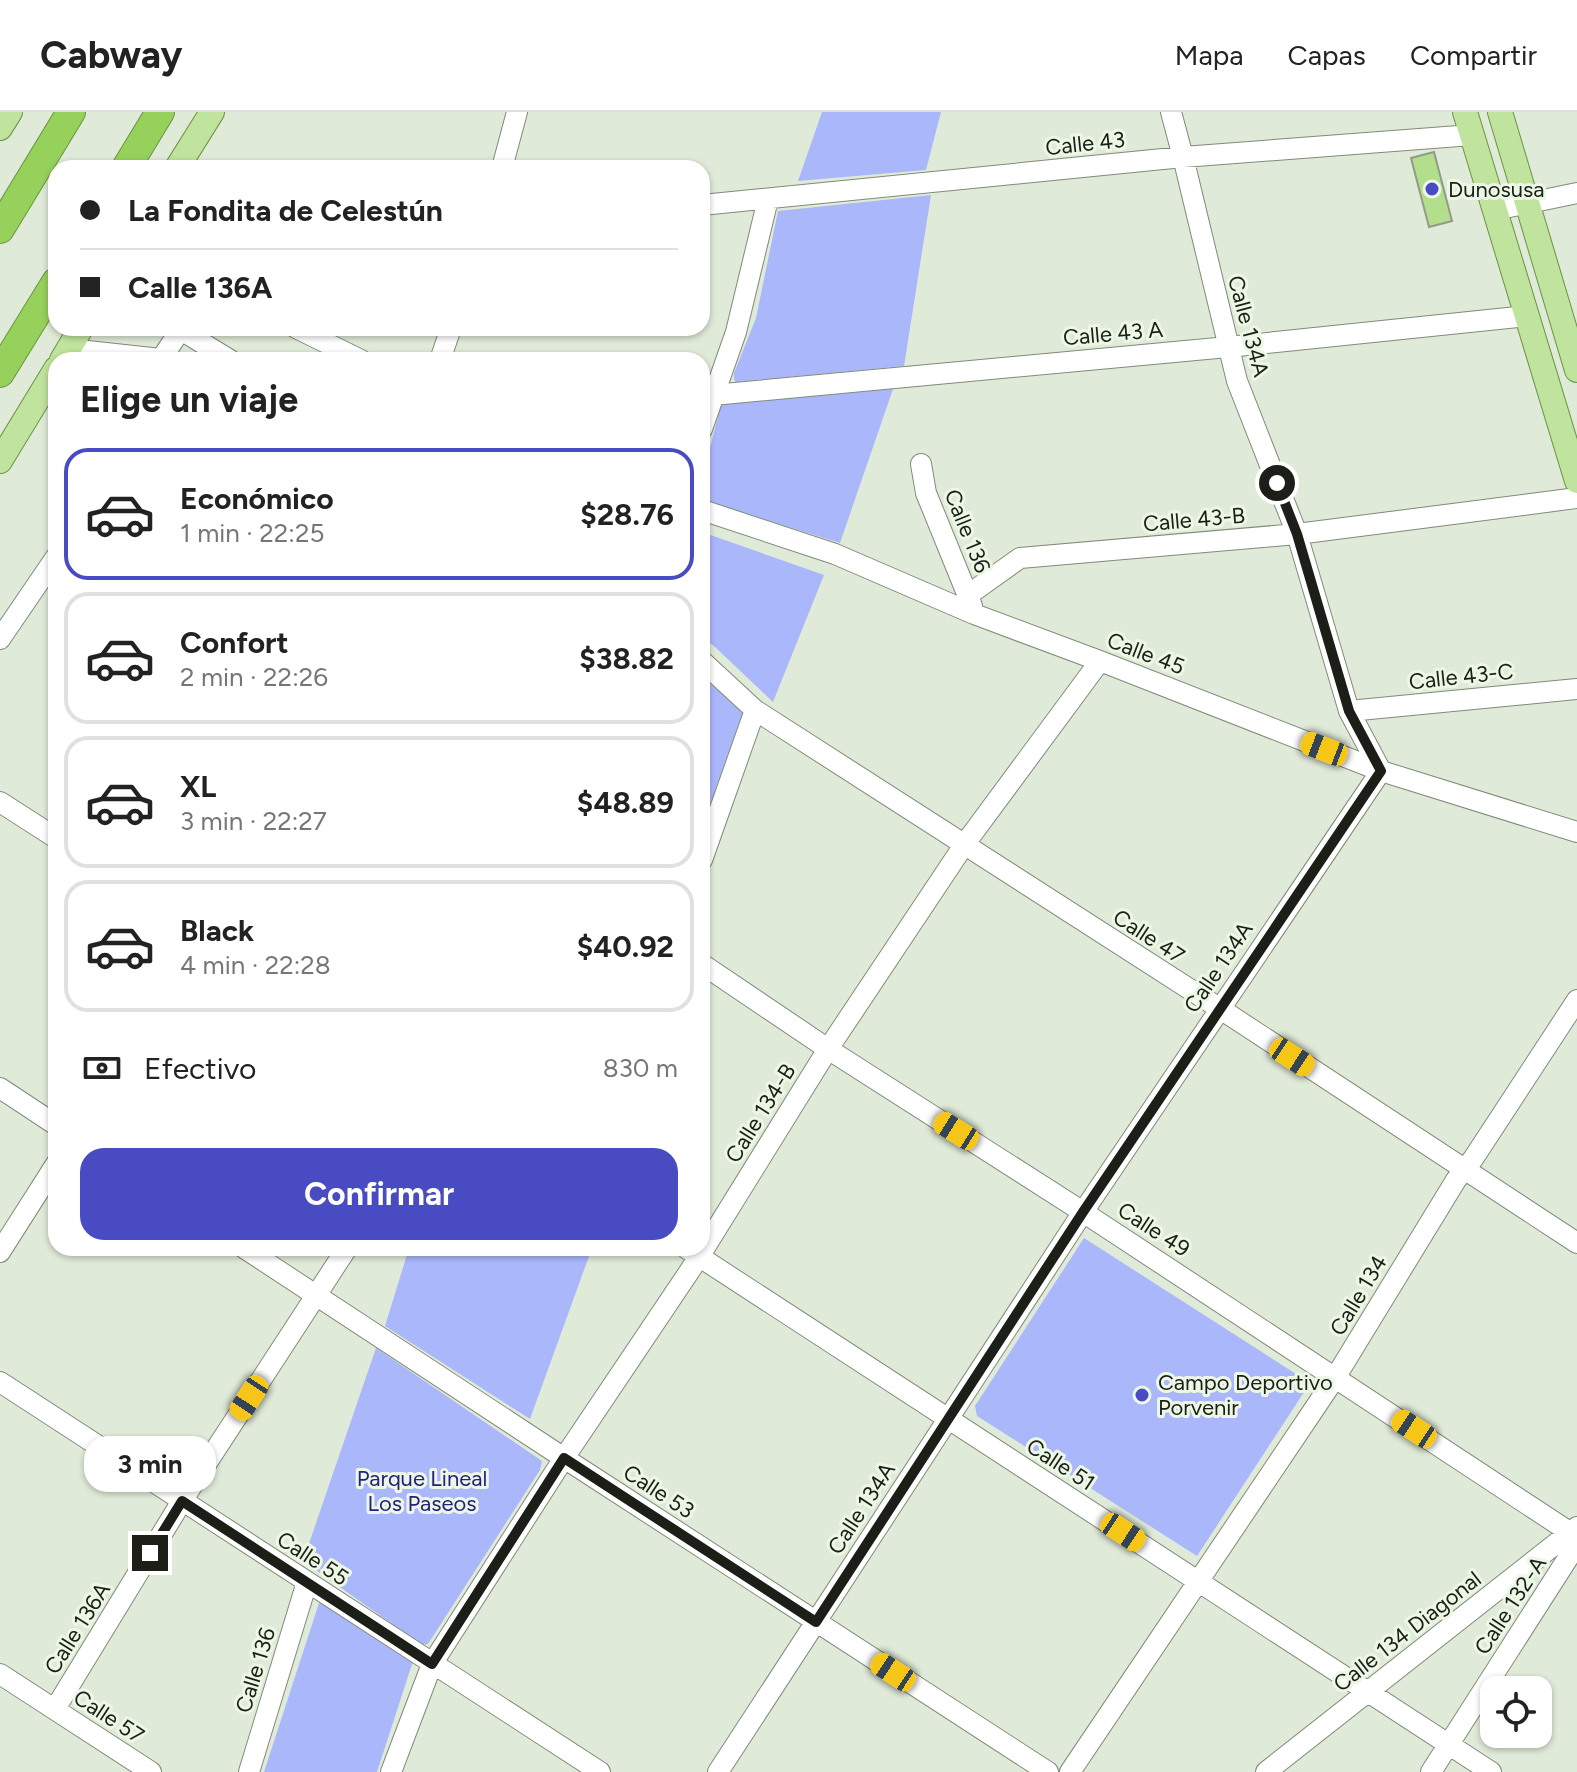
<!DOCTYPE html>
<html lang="es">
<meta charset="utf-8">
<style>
body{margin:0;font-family:Figtree,sans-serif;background:#f2f2f2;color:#222;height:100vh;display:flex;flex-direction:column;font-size:30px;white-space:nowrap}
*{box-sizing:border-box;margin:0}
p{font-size:26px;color:#767676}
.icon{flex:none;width:44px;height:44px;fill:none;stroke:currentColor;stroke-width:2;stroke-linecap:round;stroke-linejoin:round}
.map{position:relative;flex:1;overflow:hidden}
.sheet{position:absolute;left:48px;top:240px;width:662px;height:904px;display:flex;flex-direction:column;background:#fff;border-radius:24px;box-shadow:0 2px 6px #0004}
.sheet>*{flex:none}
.top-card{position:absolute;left:48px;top:48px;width:662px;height:176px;border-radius:24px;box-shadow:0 2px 6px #0004;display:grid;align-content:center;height:176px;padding:0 32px;background:#fff}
.buttons{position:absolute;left:1480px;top:1564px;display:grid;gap:16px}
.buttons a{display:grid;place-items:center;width:72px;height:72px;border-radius:16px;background:#fff;box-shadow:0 2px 6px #0004;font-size:40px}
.end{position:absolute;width:36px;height:36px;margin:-18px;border:10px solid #1b1f18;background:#fff;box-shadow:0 0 0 4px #fff}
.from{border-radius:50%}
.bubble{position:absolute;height:56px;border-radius:24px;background:#fff;box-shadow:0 2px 6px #0004;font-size:26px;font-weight:700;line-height:56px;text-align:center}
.car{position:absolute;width:24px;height:48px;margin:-24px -12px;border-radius:10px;box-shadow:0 0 6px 2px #0007;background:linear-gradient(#f5c518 24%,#345 0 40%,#f5c518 0 76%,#345 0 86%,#f5c518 0)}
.top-card b{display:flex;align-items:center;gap:28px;height:76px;font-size:30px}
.top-card b+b{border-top:2px solid #e0e0e0}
.top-card i{width:20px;height:20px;background:#222}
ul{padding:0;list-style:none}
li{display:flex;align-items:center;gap:24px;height:132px;margin:0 16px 12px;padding:0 16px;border:4px solid #e0e0e0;border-radius:24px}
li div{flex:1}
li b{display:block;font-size:30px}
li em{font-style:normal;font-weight:700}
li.current{border-color:#484bc1}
li>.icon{width:72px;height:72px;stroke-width:1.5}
h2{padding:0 32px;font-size:36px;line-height:96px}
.pay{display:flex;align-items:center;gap:20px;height:88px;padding:0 32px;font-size:30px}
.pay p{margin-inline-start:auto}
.cta{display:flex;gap:16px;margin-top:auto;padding:16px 32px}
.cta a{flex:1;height:92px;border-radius:24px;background:#484bc1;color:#fff;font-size:32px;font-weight:700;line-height:92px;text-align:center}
header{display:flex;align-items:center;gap:48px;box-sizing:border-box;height:112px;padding:0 40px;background:#fff;border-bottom:2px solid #e0e0e0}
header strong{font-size:38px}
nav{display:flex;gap:44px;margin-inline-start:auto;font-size:28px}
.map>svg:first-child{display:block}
</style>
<header>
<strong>Cabway</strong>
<nav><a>Mapa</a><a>Capas</a><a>Compartir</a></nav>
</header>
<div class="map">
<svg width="1577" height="1660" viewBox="0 0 1577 1660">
<rect width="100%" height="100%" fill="#e0ead8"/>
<path fill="#abb7fb" d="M822 0H941L926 58 798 69Z
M931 83 904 254 736 270 734 268V261L756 206 778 99Z
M893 277 840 431 702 388V368L720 296 723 292Z
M702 420 824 463 773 590 715 535 702 525Z
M702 565 743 599 702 716Z
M1084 1126 1310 1271 1197 1444 977 1304 975 1294Z
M409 1136H592L530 1307 385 1214Z
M376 1236 542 1349 540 1358 428 1532 422 1533 303 1449Z
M321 1485 414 1546 377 1660H264Z"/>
<path fill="#b3df8c" stroke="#929b8b" stroke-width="2" d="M1434 40 1452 109 1429 115 1411 46Z"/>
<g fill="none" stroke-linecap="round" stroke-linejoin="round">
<defs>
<path id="minor" d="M1171 0 1183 45 1237 269 1297 422 1349 599 1381 659
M502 56 517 0
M702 93 1183 45 1472 23
M1495 98 1577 81
M296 216 361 248
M181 218 230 248
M69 237 161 247 182 216
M440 248 451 216
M702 284 1228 235 1527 204
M702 317 736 220 768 87
M921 352 926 381 972 494
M702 398 835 442 974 502 1100 549 1381 659 1577 720
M968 483 1020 446 1297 422 1577 386
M0 527 56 445
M702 549 755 598 1219 896 1577 1131
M1349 599 1577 577
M0 690 56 726
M702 748 755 598
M702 852 828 937 1083 1100 1577 1425
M0 976 56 1013
M244 1136 564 1346 1048 1660
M686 1136 1491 1660
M0 1140 56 1052
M0 1270 600 1660
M0 1562 151 1660
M55 1597 182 1389 347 1136
M249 1660 307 1470
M391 1660 432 1552 564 1346 699 1145 828 937 964 733 1100 549
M718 1660 1083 1100 1381 659
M1070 1660 1335 1266 1456 1068 1473 1047 1577 888
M1266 1660 1577 1415
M1431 1660 1577 1432"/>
<path id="major" d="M1465 0 1577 369
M1500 0 1577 258
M0 16 10 0
M177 56 212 0
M62 248 81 216
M0 349 56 257"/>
<path id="highway" d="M126 56 160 0
M0 117 71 0
M0 261 56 170"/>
</defs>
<use href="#minor" stroke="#818a7a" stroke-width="22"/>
<use href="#major" stroke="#6b9344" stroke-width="26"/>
<use href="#highway" stroke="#6b9344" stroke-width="30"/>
<use href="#minor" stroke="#fff" stroke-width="20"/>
<use href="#major" stroke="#c0e39d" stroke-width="24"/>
<use href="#highway" stroke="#96d15b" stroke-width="28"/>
</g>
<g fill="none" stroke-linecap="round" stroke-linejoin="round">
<path stroke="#1b1f18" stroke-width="10" d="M150 1441 182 1389 432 1552 564 1346 816 1510 1083 1100 1381 659 1349 599 1297 422 1277 371"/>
</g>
<g fill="#484bc1" stroke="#edf7e5" stroke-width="3">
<circle cx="1432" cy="77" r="8"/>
<circle cx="1142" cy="1283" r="8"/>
</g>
<g text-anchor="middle" stroke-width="6" stroke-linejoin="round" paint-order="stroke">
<g font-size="22" fill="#1b1f18" stroke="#edf7e5">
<text transform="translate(1085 31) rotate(-6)" y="8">Calle 43</text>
<text transform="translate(1249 214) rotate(75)" y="8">Calle 134A</text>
<text transform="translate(1113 221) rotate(-5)" y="8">Calle 43 A</text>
<text transform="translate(1194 407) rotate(-5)" y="8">Calle 43-B</text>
<text transform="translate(968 419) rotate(68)" y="8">Calle 136</text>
<text transform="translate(1146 541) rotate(21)" y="8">Calle 45</text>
<text transform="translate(1461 564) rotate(-6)" y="8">Calle 43-C</text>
<text transform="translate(1149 824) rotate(33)" y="8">Calle 47</text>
<text transform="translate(1218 855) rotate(-56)" y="8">Calle 134A</text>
<text transform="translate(760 1001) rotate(-58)" y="8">Calle 134-B</text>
<text transform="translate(1154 1117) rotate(33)" y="8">Calle 49</text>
<text transform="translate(1358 1183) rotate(-59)" y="8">Calle 134</text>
<text transform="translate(1061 1352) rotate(33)" y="8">Calle 51</text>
<text transform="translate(659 1379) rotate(33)" y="8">Calle 53</text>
<text transform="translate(861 1396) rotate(-57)" y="8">Calle 134A</text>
<text transform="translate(313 1446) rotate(33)" y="8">Calle 55</text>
<text transform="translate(1510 1493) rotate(-57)" y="8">Calle 132-A</text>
<text transform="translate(77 1516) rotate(-58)" y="8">Calle 136A</text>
<text transform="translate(1407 1519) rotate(-38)" y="8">Calle 134 Diagonal</text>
<text transform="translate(255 1558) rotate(-73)" y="8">Calle 136</text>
<text transform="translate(109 1604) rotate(33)" y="8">Calle 57</text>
</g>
<g font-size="22" fill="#1b1f18" stroke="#edf7e5" text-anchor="start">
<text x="1448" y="85">Dunosusa</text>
<text x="1158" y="1278">Campo Deportivo<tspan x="1158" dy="25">Porvenir</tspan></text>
</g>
<g font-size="22" fill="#26217e" stroke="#edf7e5">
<text x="422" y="1374">Parque Lineal<tspan x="422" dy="25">Los Paseos</tspan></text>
</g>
</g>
</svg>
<div class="buttons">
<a><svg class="icon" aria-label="locate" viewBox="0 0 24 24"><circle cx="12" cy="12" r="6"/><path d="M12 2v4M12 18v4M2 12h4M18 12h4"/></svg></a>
</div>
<i class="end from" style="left:1277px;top:371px"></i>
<i class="end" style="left:150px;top:1441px"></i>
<div class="bubble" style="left:84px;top:1324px;width:132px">3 min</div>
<i class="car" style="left:1324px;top:637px;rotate:291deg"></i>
<i class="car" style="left:1292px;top:945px;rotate:123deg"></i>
<i class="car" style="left:956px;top:1019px;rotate:302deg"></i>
<i class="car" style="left:249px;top:1286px;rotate:213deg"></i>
<i class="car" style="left:1414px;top:1317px;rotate:303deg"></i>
<i class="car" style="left:1123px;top:1420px;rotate:123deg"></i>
<i class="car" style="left:893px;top:1560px;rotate:303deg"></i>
<div class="top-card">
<b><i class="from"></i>La Fondita de Celestún</b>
<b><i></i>Calle 136A</b>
</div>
<section class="sheet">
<h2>Elige un viaje</h2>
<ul>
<li class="current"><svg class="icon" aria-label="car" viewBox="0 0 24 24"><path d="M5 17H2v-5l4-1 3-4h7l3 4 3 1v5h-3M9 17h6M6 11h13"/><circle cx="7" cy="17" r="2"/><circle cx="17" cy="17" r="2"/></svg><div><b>Económico</b><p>1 min · 22:25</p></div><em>$28.76</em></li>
<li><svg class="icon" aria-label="car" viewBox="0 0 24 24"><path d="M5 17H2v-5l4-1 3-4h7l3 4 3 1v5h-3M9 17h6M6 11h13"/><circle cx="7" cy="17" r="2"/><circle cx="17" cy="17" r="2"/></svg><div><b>Confort</b><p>2 min · 22:26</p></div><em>$38.82</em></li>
<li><svg class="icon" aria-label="car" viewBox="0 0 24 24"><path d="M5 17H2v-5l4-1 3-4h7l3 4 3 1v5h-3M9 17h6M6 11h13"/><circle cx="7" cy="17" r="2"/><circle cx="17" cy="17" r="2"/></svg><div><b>XL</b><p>3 min · 22:27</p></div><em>$48.89</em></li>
<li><svg class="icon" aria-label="car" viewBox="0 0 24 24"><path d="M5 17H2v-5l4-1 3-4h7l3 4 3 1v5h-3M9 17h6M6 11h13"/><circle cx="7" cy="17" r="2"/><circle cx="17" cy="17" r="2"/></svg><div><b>Black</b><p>4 min · 22:28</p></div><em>$40.92</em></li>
</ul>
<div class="pay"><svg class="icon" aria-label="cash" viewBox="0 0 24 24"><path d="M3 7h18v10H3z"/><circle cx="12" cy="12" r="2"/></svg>Efectivo<p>830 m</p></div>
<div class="cta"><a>Confirmar</a></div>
</section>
</div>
